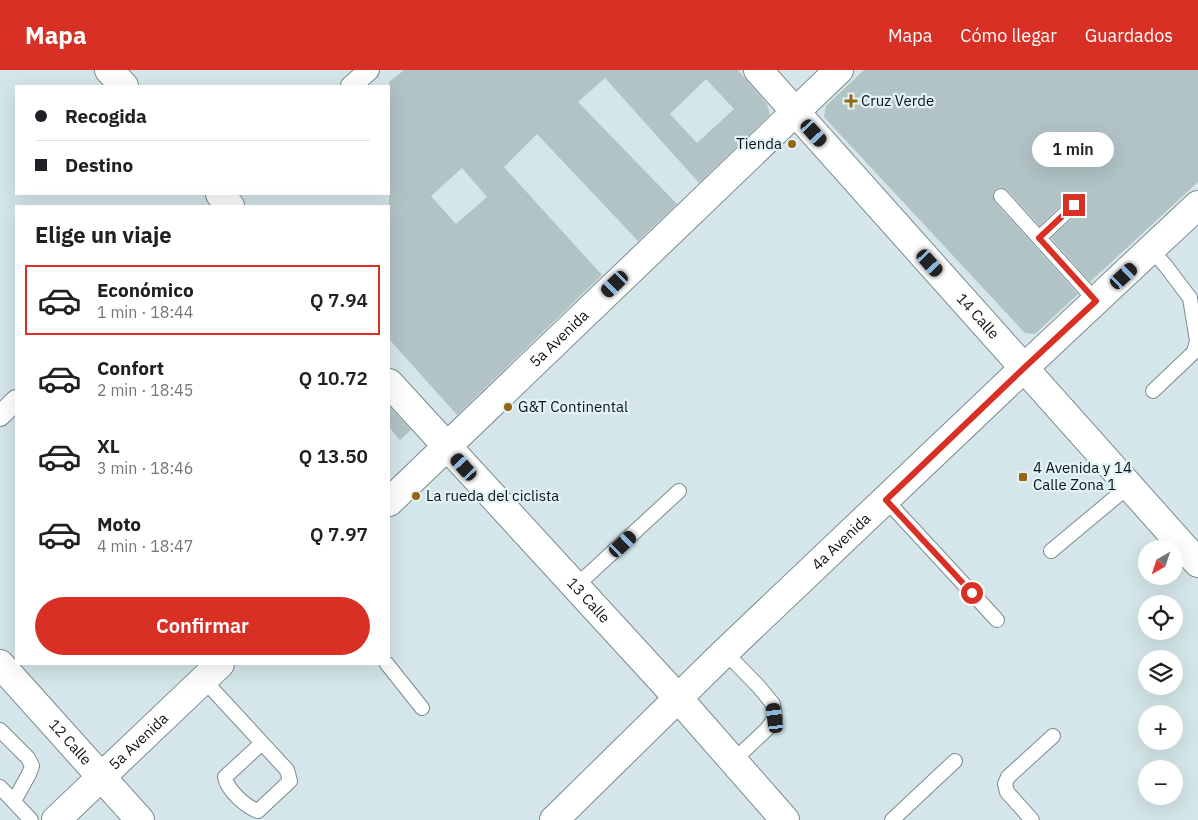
<!DOCTYPE html>
<html lang="es">
<meta charset="utf-8">
<style>
body{margin:0;font-family:"IBM Plex Sans",sans-serif;background:#f6f6f6;color:#202124;height:100vh;display:flex;flex-direction:column;font-size:19px;white-space:nowrap}
*{box-sizing:border-box;margin:0}
p{font-size:16px;color:#757577}
.icon{flex:none;width:28px;height:28px;fill:none;stroke:currentColor;stroke-width:2;stroke-linecap:round;stroke-linejoin:round}
.map{position:relative;flex:1;overflow:hidden}
.details{position:absolute;left:15px;top:135px;width:375px;height:460px;display:flex;flex-direction:column;background:#fff;border-radius:0px;box-shadow:0 5px 20px #0002}
.details>*{flex:none}
.hud{position:absolute;left:15px;top:15px;width:375px;height:110px;border-radius:0px;box-shadow:0 5px 20px #0002;display:grid;align-content:center;height:110px;padding:0 20px;background:#fff}
.needle{width:32px;rotate:219deg}
.buttons{position:absolute;left:1138px;top:470px;display:grid;gap:10px}
.buttons a{display:grid;place-items:center;width:45px;height:45px;border-radius:50%;background:#fff;box-shadow:0 5px 20px #0002;font-size:25px}
.end{position:absolute;width:22px;height:22px;margin:-11px;border:6px solid #d93025;background:#fff;box-shadow:0 0 0 2px #fff}
.from{border-radius:50%}
.bubble{position:absolute;height:35px;border-radius:18px;background:#fff;box-shadow:0 5px 20px #0002;font-size:16px;font-weight:600;line-height:35px;text-align:center}
.car{position:absolute;width:15px;height:30px;margin:-15px -8px;border-radius:6px;box-shadow:0 0 4px 1px #0007;background:linear-gradient(#222 24%,#8ab4d8 0 40%,#222 0 76%,#8ab4d8 0 86%,#222 0)}
.hud b{display:flex;align-items:center;gap:18px;height:48px;font-size:19px}
.hud b+b{border-top:1px solid #e0e0e0}
.hud i{width:12px;height:12px;background:#202124}
ul{padding:0;list-style:none}
li{display:flex;align-items:center;gap:15px;height:70px;margin:0 10px 8px;padding:0 10px;border:2px solid transparent;border-radius:0px}
li div{flex:1}
li b{display:block;font-size:19px}
li em{font-style:normal;font-weight:600}
li.on{border-color:#d93025}
li>.icon{width:45px;height:45px;stroke-width:1.5}
h2{padding:0 20px;font-size:22px;line-height:60px}
.button{display:flex;gap:10px;margin-top:auto;padding:10px 20px}
.button a{flex:1;height:58px;border-radius:30px;background:#d93025;color:#fff;font-size:20px;font-weight:600;line-height:58px;text-align:center}
header{display:flex;align-items:center;gap:30px;box-sizing:border-box;height:70px;padding:0 25px;background:#d93025;color:#fff}
header strong{font-size:24px}
nav{display:flex;gap:28px;margin-inline-start:auto;font-size:18px}
.map>svg:first-child{display:block}
</style>
<header>
<strong>Mapa</strong>
<nav><a>Mapa</a><a>Cómo llegar</a><a>Guardados</a></nav>
</header>
<div class="map">
<svg width="1198" height="750" viewBox="0 0 1198 750">
<rect width="100%" height="100%" fill="#d4e6e9"/>
<path fill="#b1c3c5" fill-rule="evenodd" d="M404 0H738L767 34 770 45 699 113 605 8 578 32 677 134 638 171 537 64 504 97 602 205 457 345 389 269V12ZM706 9 734 39 697 73 670 44ZM462 98 487 127 456 154 431 126Z
M864 0H1198V112L1090 212 1051 168 1080 141 1083 133 1080 129 1076 127 1068 128 1040 156 1007 120 1000 117 996 119 993 124 995 132 1078 224 1035 264 1025 263 824 47 826 36Z
M389 336 411 360 400 370 389 357Z"/>
<g fill="none" stroke-linecap="round" stroke-linejoin="round">
<defs>
<path id="service" d="M1001 126 1096 231
M1039 168 1074 135
M1151 180 1165 195 1190 228 1197 271 1194 282 1153 321
M886 430 997 550
M1051 481 1129 416
M575 517 679 421
M725 582 759 617 773 634 775 648 767 659 733 691
M387 594 422 638
M203 609 287 700 290 711 258 741C246 737 227 720 225 707L262 673
M0 660 28 688 32 696 29 704 14 731
M0 717 31 750
M892 750 955 691
M1032 750 1007 722 1005 714 1008 707 1053 666"/>
<path id="pedestrian" d="M351 16 369 0
M0 346 16 330"/>
<g id="minor">
<path id="s1" d="M758 0 1198 493"/>
<path id="s2" d="M389 432 839 0"/>
<path id="s3" d="M56 750 220 594"/>
</g>
<g id="tertiary">
<path d="M109 0 124 16"/>
<path d="M220 124 230 136"/>
<path id="s4" d="M389 313 678 628 785 750"/>
<path id="s5" d="M0 594 140 750"/>
</g>
<g id="primary">
<path id="s6" d="M554 750 725 582 1024 298 1198 135"/>
</g>
</defs>
<use href="#service" stroke="#7b8b8e" stroke-width="16"/>
<use href="#pedestrian" stroke="#7b8b8e" stroke-width="22"/>
<use href="#minor" stroke="#7b8b8e" stroke-width="30"/>
<use href="#tertiary" stroke="#7b8b8e" stroke-width="30"/>
<use href="#primary" stroke="#7b8b8e" stroke-width="30"/>
<use href="#service" stroke="#fff" stroke-width="14"/>
<use href="#pedestrian" stroke="#fff" stroke-width="20"/>
<use href="#minor" stroke="#fff" stroke-width="28"/>
<use href="#tertiary" stroke="#fff" stroke-width="28"/>
<use href="#primary" stroke="#fff" stroke-width="28"/>
</g>
<g fill="none" stroke-linecap="round" stroke-linejoin="round">
<path stroke="#d93025" stroke-width="6" d="M972 523 886 430 1024 298 1096 231 1039 168 1074 135"/>
</g>
<g fill="#946514" stroke="#e1f3f6" stroke-width="2">
<path d="M848.5 23.5h5v5h5v5h-5v5h-5v-5h-5v-5h5z"/>
<circle cx="792" cy="74" r="5"/>
<circle cx="508" cy="337" r="5"/>
<rect x="1018" y="402" width="10" height="10" rx="2.5"/>
<circle cx="416" cy="426" r="5"/>
</g>
<g text-anchor="middle" stroke-width="4.5" stroke-linejoin="round" paint-order="stroke">
<g font-size="15" fill="#0d1314" stroke="#e1f3f6" text-anchor="start">
<text x="861" y="36">Cruz Verde</text>
<text x="782" y="79" text-anchor="end">Tienda</text>
<text x="518" y="342">G&amp;T Continental</text>
<text x="1033" y="403">4 Avenida y 14<tspan x="1033" dy="17">Calle Zona 1</tspan></text>
<text x="426" y="431">La rueda del ciclista</text>
</g>
<g font-size="15" fill="#0d1314" stroke="#e1f3f6">
<text dy="5" stroke="none"><textPath href="#s1" startOffset="330">14 Calle</textPath></text>
<text dy="5" stroke="none"><textPath href="#s2" startOffset="236">5a Avenida</textPath></text>
<text dy="5" stroke="none"><textPath href="#s6" startOffset="400">4a Avenida</textPath></text>
<text dy="5" stroke="none"><textPath href="#s4" startOffset="295">13 Calle</textPath></text>
<text dy="5" stroke="none"><textPath href="#s5" startOffset="105">12 Calle</textPath></text>
<text dy="5" stroke="none"><textPath href="#s3" startOffset="114">5a Avenida</textPath></text>
</g>
</g>
</svg>
<div class="buttons">
<a><svg class="needle" viewBox="-14 -14 28 28"><path d="M0-13l5 13h-10z" fill="#e53935"/><path d="M0 13l5-13h-10z" fill="#757577"/></svg></a>
<a><svg class="icon" aria-label="locate" viewBox="0 0 24 24"><circle cx="12" cy="12" r="6"/><path d="M12 2v4M12 18v4M2 12h4M18 12h4"/></svg></a>
<a><svg class="icon" aria-label="layers" viewBox="0 0 24 24"><path d="M12 4l9 5-9 5-9-5zM3 14l9 5 9-5"/></svg></a>
<a>+</a>
<a>−</a>
</div>
<i class="end from" style="left:972px;top:523px"></i>
<i class="end" style="left:1074px;top:135px"></i>
<div class="bubble" style="left:1032px;top:62px;width:82px">1 min</div>
<i class="car" style="left:814px;top:63px;rotate:138deg"></i>
<i class="car" style="left:930px;top:193px;rotate:138deg"></i>
<i class="car" style="left:1124px;top:206px;rotate:47deg"></i>
<i class="car" style="left:615px;top:214px;rotate:226deg"></i>
<i class="car" style="left:464px;top:397px;rotate:318deg"></i>
<i class="car" style="left:623px;top:474px;rotate:47deg"></i>
<i class="car" style="left:775px;top:648px;rotate:353deg"></i>
<div class="hud">
<b><i class="from"></i>Recogida</b>
<b><i></i>Destino</b>
</div>
<section class="details">
<h2>Elige un viaje</h2>
<ul>
<li class="on"><svg class="icon" aria-label="car" viewBox="0 0 24 24"><path d="M5 17H2v-5l4-1 3-4h7l3 4 3 1v5h-3M9 17h6M6 11h13"/><circle cx="7" cy="17" r="2"/><circle cx="17" cy="17" r="2"/></svg><div><b>Económico</b><p>1 min · 18:44</p></div><em>Q 7.94</em></li>
<li><svg class="icon" aria-label="car" viewBox="0 0 24 24"><path d="M5 17H2v-5l4-1 3-4h7l3 4 3 1v5h-3M9 17h6M6 11h13"/><circle cx="7" cy="17" r="2"/><circle cx="17" cy="17" r="2"/></svg><div><b>Confort</b><p>2 min · 18:45</p></div><em>Q 10.72</em></li>
<li><svg class="icon" aria-label="car" viewBox="0 0 24 24"><path d="M5 17H2v-5l4-1 3-4h7l3 4 3 1v5h-3M9 17h6M6 11h13"/><circle cx="7" cy="17" r="2"/><circle cx="17" cy="17" r="2"/></svg><div><b>XL</b><p>3 min · 18:46</p></div><em>Q 13.50</em></li>
<li><svg class="icon" aria-label="car" viewBox="0 0 24 24"><path d="M5 17H2v-5l4-1 3-4h7l3 4 3 1v5h-3M9 17h6M6 11h13"/><circle cx="7" cy="17" r="2"/><circle cx="17" cy="17" r="2"/></svg><div><b>Moto</b><p>4 min · 18:47</p></div><em>Q 7.97</em></li>
</ul>
<div class="button"><a>Confirmar</a></div>
</section>
</div>
